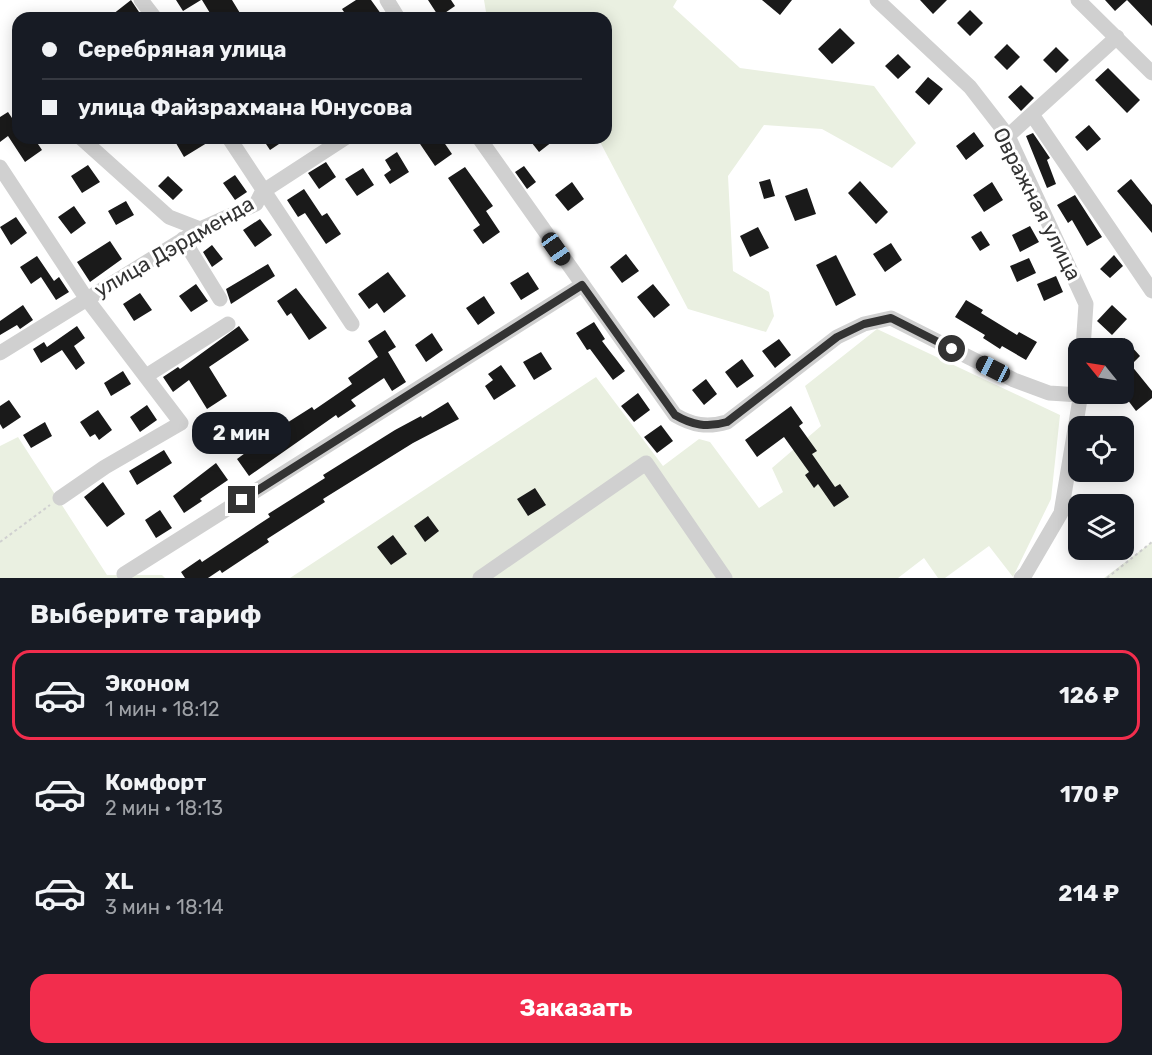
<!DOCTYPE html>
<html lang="ru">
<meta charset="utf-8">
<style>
body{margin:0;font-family:Rubik,sans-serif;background:#20242c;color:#f1f3f6;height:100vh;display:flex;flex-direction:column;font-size:22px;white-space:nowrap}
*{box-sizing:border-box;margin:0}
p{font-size:20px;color:#9ea1a6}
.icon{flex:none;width:33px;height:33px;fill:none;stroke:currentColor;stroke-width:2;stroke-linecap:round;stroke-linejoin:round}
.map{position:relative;height:578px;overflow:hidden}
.drawer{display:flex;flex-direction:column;background:#171b24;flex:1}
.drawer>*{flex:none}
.top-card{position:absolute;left:12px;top:12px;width:600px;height:132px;border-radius:18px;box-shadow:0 3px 15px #0003;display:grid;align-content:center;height:132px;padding:0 30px;background:#171b24}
.needle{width:39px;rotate:300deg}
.fabs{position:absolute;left:1068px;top:338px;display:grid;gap:12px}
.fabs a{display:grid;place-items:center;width:66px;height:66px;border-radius:12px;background:#171b24;box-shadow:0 3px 15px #0003;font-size:30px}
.end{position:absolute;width:27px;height:27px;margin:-14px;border:8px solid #333;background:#fff;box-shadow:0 0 0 3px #fff}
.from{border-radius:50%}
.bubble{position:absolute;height:42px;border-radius:18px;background:#171b24;box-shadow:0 3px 15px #0003;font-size:20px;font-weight:700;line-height:42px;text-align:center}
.car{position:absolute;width:18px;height:36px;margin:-18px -9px;border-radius:8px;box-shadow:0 0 4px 2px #0007;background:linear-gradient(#222 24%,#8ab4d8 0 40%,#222 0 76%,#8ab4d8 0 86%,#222 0)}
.top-card b{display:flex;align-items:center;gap:21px;height:57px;font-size:22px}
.top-card b+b{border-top:2px solid #363941}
.top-card i{width:15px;height:15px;background:#f1f3f6}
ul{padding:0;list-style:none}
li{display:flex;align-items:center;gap:18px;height:90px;margin:0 12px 9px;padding:0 18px;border:3px solid transparent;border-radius:18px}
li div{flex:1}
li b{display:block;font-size:22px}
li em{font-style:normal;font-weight:700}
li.current{border-color:#f22d4d}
li>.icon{width:54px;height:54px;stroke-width:1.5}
h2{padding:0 30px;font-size:27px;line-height:72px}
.cta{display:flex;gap:12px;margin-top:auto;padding:12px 30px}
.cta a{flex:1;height:69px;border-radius:18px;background:#f22d4d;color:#fff;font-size:24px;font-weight:700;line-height:69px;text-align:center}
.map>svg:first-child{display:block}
</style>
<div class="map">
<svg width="1152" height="578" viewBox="0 0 1152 578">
<rect width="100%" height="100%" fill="#fff"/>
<path fill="#eaf0e1" d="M484 0H677L673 7 740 68 874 86 916 143 892 168 822 129 764 125 728 176 733 271 769 292 774 316 766 332 688 309 598 138H606V18H487Z
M877 329 1060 415 1051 499 1013 577 989 546 945 578H938L924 558 898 578H290L596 377 663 466 699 439 710 442 759 508 783 492 772 468 821 426 805 386Z
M18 437 107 575H162L165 578H0V446Z
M1152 542V578H1104Z"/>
<path fill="#1a1a1a" d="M131 0 143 18H108Z
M176 0H201L183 11Z
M202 0H232L243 18H213Z
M356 0H371L384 18H348L342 9Z
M428 0H451L455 6 439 17Z
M762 0H792L780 15Z
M920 0H947L933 14Z
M1105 0H1152V26L1127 0 1115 11Z
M970 10 983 23 970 36 957 23Z
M840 28 855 43 832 64 818 49Z
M1007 44 1020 57 1007 70 994 57Z
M1056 47 1069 60 1056 73 1043 60Z
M898 54 911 67 898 79 885 66Z
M1108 68 1140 100 1127 113 1095 80Z
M928 77 943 89 929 105 915 92Z
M1021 85 1034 98 1021 111 1008 97Z
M8 112 18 127V138H34L42 150 25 162 8 136 0 142V117Z
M1089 125 1101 139 1087 151 1075 137Z
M974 132 984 146 966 160 956 146Z
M1033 133 1050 158 1047 160 1056 184 1047 188 1026 136Z
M173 138H215L184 157Z
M262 138H288L270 150Z
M416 138H441L452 154 435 166Z
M528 138H557L539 152Z
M397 152 409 172 390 184 384 175 391 170 385 160Z
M326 162 336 177 319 189 308 173Z
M88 165 100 182 82 193 71 176Z
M524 166 536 182 527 189 515 172Z
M465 167 493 206 486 211 500 232 483 244 473 230 480 225 448 178Z
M363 168 374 185 357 196 345 179Z
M235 175 247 192 235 200 223 183Z
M168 176 183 190 173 200 158 186Z
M770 179 775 196 764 199 759 182Z
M1131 179 1152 205V233L1117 191Z
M860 181 888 212 876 224 848 193Z
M572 182 584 199 568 211 555 195Z
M992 182 1003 200 984 212 973 195Z
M807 188 816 214 795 221 785 196Z
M304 189 322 216 327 213 341 234 326 244 305 213 298 217 287 200Z
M1075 195 1102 237 1087 246 1072 220 1068 223 1057 205Z
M126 201 134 215 116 225 108 211Z
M74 206 86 223 71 234 58 217Z
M16 217 27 233 11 245 0 227Z
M260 219 272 235 255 247 243 230Z
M1030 226 1039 242 1020 252 1012 235Z
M758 227 769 248 750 257 740 236Z
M981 231 990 245 980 251 971 237Z
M110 241 122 259 90 282 77 262Z
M891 243 902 260 885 272 873 254Z
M212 245 223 259 212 267 203 252Z
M626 254 639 271 622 283 610 267Z
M836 255 856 295 836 306 816 265Z
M1114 255 1123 266 1110 278 1100 269Z
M37 256 54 281 59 277 69 292 56 300 41 277 31 284 20 267Z
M1029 258 1036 273 1017 282 1010 266Z
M268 264 275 276 231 304 226 289Z
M388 272 406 296 384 313 377 303 369 309 358 294Z
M528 272 539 289 521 300 510 283Z
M1056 276 1063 292 1044 301 1037 284Z
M196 284 208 301 191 312 179 296Z
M653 284 670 305 654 318 637 297Z
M296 288 327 328 309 340 291 313 287 316 277 301Z
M140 293 152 310 134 321 123 304Z
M484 296 495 313 478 325 466 308Z
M966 300 983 310 981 313 1017 335 1019 332 1037 342 1026 360 1002 346 1000 349 983 338 985 335 955 317Z
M23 305 33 320 20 329 17 325 0 335V321Z
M1112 305 1127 319 1112 335 1097 321Z
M594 322 605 339 602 341 625 371 613 380 590 349 587 350 576 333Z
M77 326 85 338 74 346 85 363 76 370 62 350 41 363 33 349 44 342 47 347Z
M239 326 249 340 209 367 227 396 207 409 189 380 173 392 163 377 178 367 180 369Z
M385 330 396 347 388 352 406 382 392 391 384 378 351 400 356 406 338 418 336 415 249 476 237 459 282 426 312 407 314 410 352 384 348 378 378 357 368 341Z
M432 333 443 350 426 362 415 345Z
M1124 338 1140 356 1131 365 1152 391V398L1136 411 1124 395Z
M779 339 791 355 775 368 762 351Z
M541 352 552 369 534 380 523 362Z
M742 359 754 376 737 388 725 372Z
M501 365 516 386 494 400 485 386 493 380 488 374Z
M123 371 131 384 111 396 104 383Z
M706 379 717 394 704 405 692 390Z
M638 393 650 410 634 422 621 406Z
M9 400 21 417 3 429 0 424V406Z
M448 402 459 419 413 443 323 499 325 502 267 539 269 542 222 573 220 570 208 578H185L181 572 200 559 202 562 270 517 268 514 325 478 323 475 395 430 421 416 422 418Z
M147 405 157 420 140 432 130 417Z
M791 406 803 423 799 426 817 451 812 454 835 487 840 484 849 497 834 507 818 484 814 488 805 475 809 472 784 437 757 457 745 440Z
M98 410 112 430 99 440 95 434 90 437 80 422Z
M45 422 52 436 31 448 23 435Z
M661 425 673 441 657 453 644 437Z
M164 450 172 463 137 485 129 471Z
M216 463 228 480 200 499 202 501 184 513 173 496Z
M103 482 125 514 107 527 84 497Z
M535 488 546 505 528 516 517 499Z
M160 510 172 528 156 538 145 520Z
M428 516 439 531 425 542 414 526Z
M393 535 407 554 391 565 377 547Z"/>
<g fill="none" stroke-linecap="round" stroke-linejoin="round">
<path stroke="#d0d0d0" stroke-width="2" stroke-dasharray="3 3" stroke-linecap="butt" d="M0 542 50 505
M1107 578 1152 542"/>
<path stroke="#d0d0d0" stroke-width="15" d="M141 0 155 18
M387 0 398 18
M877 0 970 87 1008 136 1086 304 1083 348
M1078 0 1152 73
M1033 116 1152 291
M1008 136 1117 37
M81 138 169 217 200 229
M229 138 352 324
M479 138 675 415C692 425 707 428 727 422L837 337 864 324 891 318 1014 380 1049 393 1080 395
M0 167 86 298 181 423 105 467 60 498
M183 239 220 299
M0 353 200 229 256 204 262 192 345 138
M146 376 228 324
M124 574 582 285
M480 578 646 463 725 578
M1021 578 1026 573 1061 513 1081 393"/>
</g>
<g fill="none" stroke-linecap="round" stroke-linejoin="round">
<path stroke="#333" stroke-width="8" d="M242 500 582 285 675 415C692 425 707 428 727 422L837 337 864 324 891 318 952 349"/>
</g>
<g text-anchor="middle" stroke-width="6" stroke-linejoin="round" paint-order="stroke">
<g font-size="21" fill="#333" stroke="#fff">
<text transform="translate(1037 204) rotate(63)" y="7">Овражная улица</text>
<text transform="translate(174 247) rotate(-30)" y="7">улица Дэрдменда</text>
</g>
</g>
</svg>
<div class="fabs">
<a><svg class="needle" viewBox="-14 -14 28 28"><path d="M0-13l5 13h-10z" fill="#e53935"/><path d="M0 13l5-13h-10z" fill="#9ea1a6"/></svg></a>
<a><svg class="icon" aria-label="locate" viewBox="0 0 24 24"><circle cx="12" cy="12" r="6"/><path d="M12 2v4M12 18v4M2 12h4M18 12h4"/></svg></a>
<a><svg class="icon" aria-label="layers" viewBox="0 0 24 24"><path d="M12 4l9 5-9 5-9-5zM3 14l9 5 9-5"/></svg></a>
</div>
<i class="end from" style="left:952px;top:349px"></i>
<i class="end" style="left:242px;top:500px"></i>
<div class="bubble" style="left:192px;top:412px;width:99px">2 мин</div>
<i class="car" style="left:556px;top:249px;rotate:145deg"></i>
<i class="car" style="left:993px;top:369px;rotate:297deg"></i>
<div class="top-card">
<b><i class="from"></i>Серебряная улица</b>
<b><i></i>улица Файзрахмана Юнусова</b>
</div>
</div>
<section class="drawer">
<h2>Выберите тариф</h2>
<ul>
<li class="current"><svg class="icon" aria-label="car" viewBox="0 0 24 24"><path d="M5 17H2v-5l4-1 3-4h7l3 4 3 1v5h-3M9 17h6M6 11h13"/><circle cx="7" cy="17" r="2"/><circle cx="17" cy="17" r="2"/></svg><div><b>Эконом</b><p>1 мин · 18:12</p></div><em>126 ₽</em></li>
<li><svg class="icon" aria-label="car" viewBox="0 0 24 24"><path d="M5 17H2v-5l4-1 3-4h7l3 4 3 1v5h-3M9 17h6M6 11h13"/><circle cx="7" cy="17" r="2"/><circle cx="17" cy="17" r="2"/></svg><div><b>Комфорт</b><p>2 мин · 18:13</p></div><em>170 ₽</em></li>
<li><svg class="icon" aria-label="car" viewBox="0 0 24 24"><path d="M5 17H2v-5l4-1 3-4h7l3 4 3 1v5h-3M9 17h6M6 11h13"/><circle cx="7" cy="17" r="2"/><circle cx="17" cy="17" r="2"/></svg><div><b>XL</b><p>3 мин · 18:14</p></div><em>214 ₽</em></li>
</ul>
<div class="cta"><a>Заказать</a></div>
</section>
